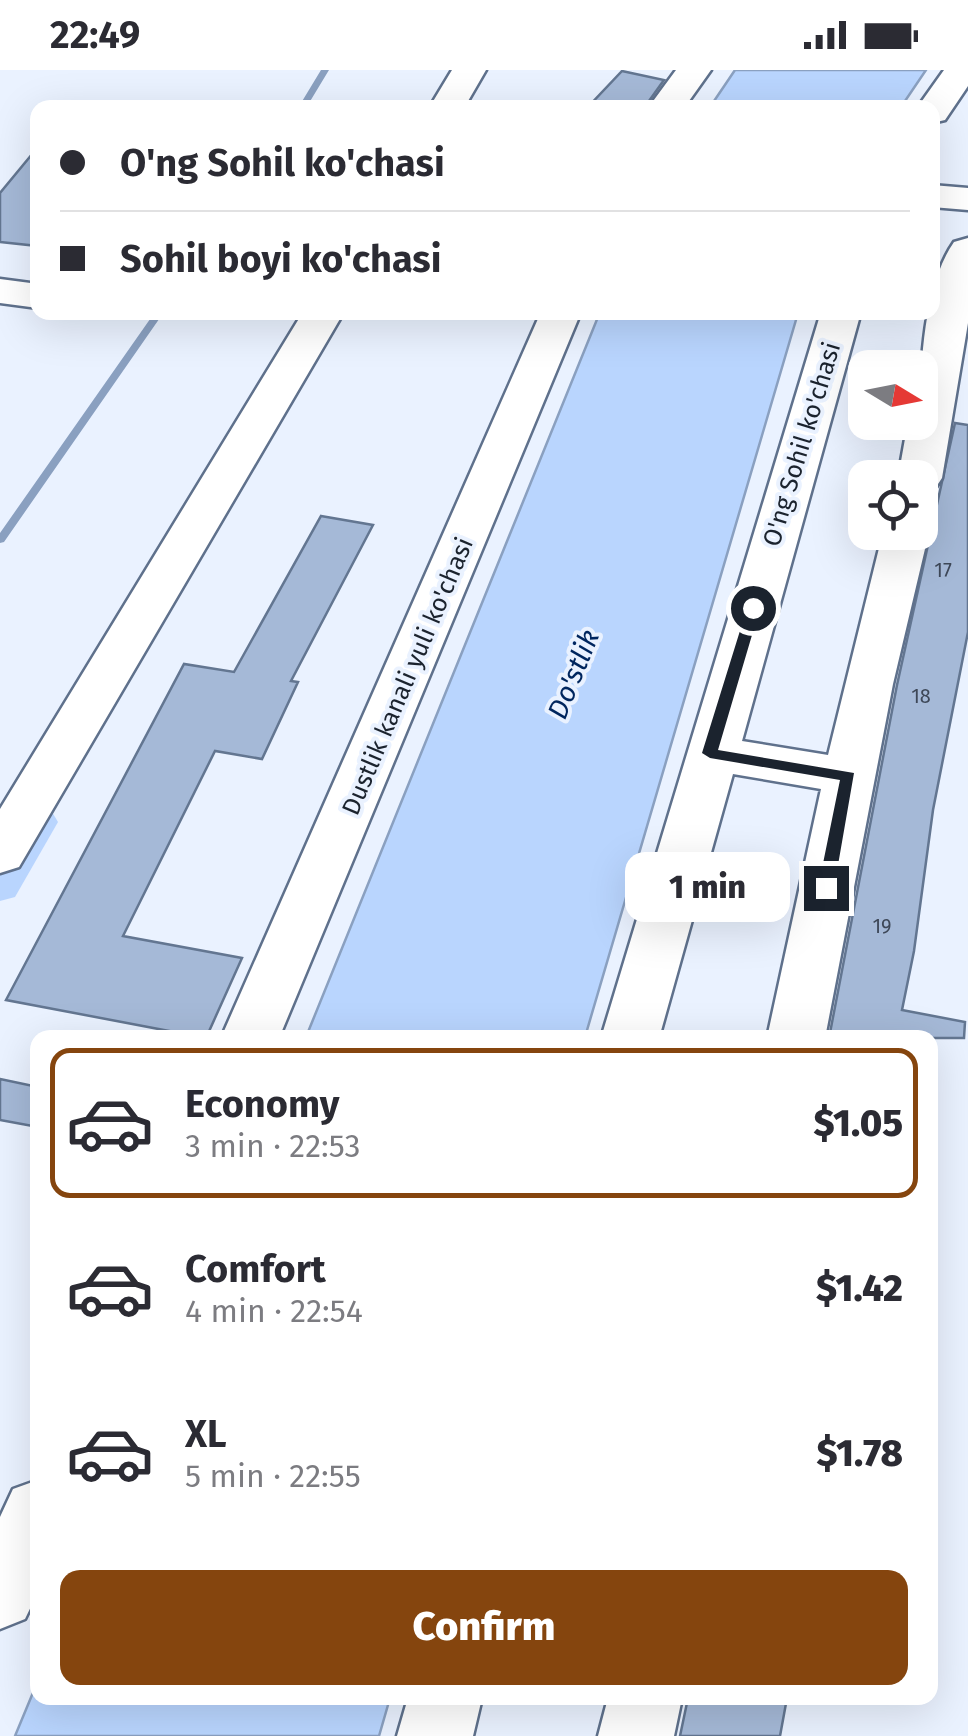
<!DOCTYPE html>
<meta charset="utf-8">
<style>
body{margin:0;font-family:"Fira Sans",sans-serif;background:#f7f7f7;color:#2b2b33;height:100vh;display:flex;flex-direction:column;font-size:38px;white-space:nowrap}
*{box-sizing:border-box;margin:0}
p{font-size:32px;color:#7c7c81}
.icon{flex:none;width:55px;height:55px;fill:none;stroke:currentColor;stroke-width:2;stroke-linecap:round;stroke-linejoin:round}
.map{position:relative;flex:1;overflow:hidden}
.panel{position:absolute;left:30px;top:960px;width:908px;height:675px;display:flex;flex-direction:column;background:#fff;border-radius:20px;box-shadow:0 10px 40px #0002}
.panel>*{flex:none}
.top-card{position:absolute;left:30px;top:30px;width:910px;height:220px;border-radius:20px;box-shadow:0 10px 40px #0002;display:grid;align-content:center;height:220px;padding:0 30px;background:#fff}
.needle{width:65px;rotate:100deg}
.buttons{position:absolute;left:848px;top:280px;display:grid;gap:20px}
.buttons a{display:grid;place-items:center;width:90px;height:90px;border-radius:20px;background:#fff;box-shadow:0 10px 40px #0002;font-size:50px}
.end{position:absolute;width:45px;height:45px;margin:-22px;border:12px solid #1b232e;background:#fff;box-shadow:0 0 0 5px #fff}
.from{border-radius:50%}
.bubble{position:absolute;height:70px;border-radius:20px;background:#fff;box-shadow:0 10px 40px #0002;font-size:32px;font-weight:800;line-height:70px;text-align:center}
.top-card b{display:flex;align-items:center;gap:35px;height:95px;font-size:38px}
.top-card b+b{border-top:2px solid #e1e1e2}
.top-card i{width:25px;height:25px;background:#2b2b33}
ul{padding:18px 0 0;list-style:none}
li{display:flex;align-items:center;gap:30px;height:150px;margin:0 20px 15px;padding:0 10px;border:5px solid transparent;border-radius:20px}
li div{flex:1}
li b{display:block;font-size:38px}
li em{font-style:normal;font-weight:800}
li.selected{border-color:#85450e}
li>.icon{width:90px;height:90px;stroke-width:1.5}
.primary-button{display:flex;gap:20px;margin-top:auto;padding:20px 30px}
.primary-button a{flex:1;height:115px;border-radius:20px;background:#85450e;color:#fff;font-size:40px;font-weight:800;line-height:115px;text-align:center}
.status{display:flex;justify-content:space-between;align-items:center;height:70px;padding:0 50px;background:#fff;direction:ltr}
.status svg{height:28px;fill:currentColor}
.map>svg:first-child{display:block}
</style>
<div class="status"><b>22:49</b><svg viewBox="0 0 49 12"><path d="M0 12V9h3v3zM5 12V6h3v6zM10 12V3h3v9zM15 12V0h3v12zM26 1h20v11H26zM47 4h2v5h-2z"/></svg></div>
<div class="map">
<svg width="968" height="1666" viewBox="0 0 968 1666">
<rect width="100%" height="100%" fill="#eaf2ff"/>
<path fill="#b9d5fe" stroke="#8aa0c0" stroke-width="2.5" d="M735 0H926L901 37H710Z
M600 242 798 243 585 967H306Z
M37 1613 38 1628H390L379 1666H15Z"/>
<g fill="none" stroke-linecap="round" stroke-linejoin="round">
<path fill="#8aa0c0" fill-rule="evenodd" d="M321 0H329L306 38H298Z
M155 242H164L4 472 0 473V463Z"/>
<path fill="#b9d5fe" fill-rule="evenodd" d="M38 738 52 742 58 752 15 827 0 831V781L24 742Z"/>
</g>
<path fill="#a5b9d7" stroke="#637691" stroke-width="2.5" d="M622 1 664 10 644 38H587Z
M38 77V176L0 172V123Z
M955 353 968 355V562L933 740 914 881 902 940 965 952 964 968H829L897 615Z
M321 446 373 455 291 611 298 612 262 689 215 681 123 866 242 888 206 968 6 930 184 594 234 602Z
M0 1009 38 1017V1057L0 1050Z
M688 1628H787L780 1666H680Z"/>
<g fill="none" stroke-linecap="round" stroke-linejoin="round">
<defs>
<path id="minor" d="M452 0H486L464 38H429Z
M676 0H711L684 38H648Z
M944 0H968V16L945 50 932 53V38H917Z
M932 115 968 118V140L932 137Z
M968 168V253L942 408 936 417 920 421V408H898L908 352H920C920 299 923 216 954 172Z
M0 209 38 214V238L0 233Z
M303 242H344L19 797 0 803V739Z
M541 242H581L279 968H221Z
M821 242H861L742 671 828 685 883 462H920V452L929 462 893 614 825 968H767L821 719 733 704 659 968H601Z
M38 1410V1522L25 1549 0 1559V1447L13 1419Z
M408 1628H482L473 1666H397Z
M608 1628H682L674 1666H598Z"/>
</defs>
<use href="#minor" stroke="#5f718c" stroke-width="5"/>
<use href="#minor" fill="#fff" fill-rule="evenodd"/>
</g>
<path fill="#1b232e" d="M748 535 760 538 718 680 854 703 834 818 826 824 818 818 840 710 710 688 702 683Z"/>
<g text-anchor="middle" stroke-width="8" stroke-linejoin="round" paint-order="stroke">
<g font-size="20" fill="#3e4858">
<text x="943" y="507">17</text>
<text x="921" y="633">18</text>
<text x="882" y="863">19</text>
</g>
<g font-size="25" fill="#1b232e" stroke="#eaf2ff">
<text transform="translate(801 374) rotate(-73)" y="9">O'ng Sohil ko'chasi</text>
<text transform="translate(407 606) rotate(-67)" y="9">Dustlik kanali yuli ko'chasi</text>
</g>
<g font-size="28" font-style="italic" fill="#00265e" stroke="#eaf2ff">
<text transform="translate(573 604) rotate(-68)" y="10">Do'stlik</text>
</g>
</g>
</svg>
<div class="buttons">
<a><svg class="needle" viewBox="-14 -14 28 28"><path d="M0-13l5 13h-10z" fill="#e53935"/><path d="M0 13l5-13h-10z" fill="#7c7c81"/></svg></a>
<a><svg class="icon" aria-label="locate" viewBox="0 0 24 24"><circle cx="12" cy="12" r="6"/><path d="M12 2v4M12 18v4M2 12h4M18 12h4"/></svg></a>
</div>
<i class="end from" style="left:753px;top:538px"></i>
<i class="end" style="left:826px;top:818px"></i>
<div class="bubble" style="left:625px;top:782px;width:165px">1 min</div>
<div class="top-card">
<b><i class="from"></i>O'ng Sohil ko'chasi</b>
<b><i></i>Sohil boyi ko'chasi</b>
</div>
<section class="panel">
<ul>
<li class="selected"><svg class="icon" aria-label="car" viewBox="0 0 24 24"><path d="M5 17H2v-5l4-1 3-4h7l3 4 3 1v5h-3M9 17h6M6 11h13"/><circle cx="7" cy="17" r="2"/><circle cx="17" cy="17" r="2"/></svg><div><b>Economy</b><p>3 min · 22:53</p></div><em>$1.05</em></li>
<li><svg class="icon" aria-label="car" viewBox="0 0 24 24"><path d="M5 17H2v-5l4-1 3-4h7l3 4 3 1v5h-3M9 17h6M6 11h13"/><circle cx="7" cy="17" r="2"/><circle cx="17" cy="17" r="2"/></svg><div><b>Comfort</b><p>4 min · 22:54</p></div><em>$1.42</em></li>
<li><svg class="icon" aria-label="car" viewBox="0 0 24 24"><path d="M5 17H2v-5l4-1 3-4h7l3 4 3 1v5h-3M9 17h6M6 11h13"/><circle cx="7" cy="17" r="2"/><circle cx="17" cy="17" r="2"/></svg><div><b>XL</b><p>5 min · 22:55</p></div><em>$1.78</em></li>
</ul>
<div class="primary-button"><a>Confirm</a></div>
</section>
</div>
